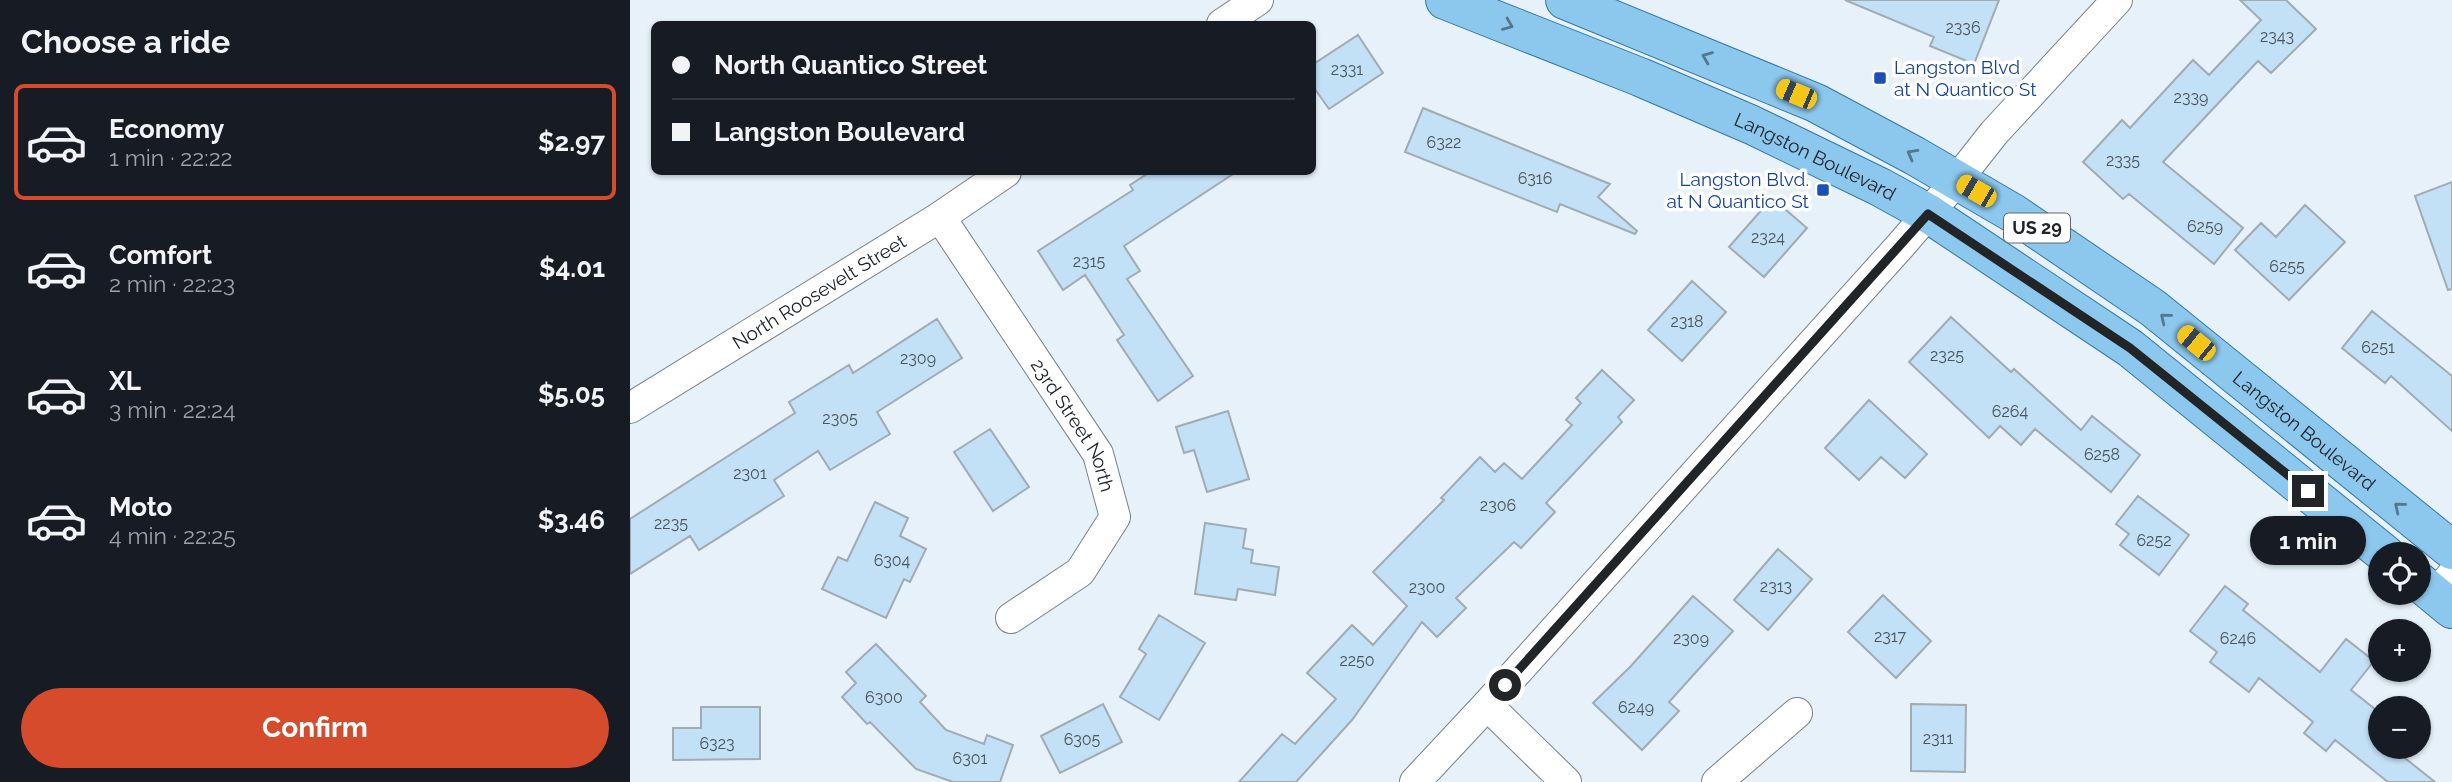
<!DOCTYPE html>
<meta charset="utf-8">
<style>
body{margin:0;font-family:Raleway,sans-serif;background:#20242c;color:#f1f3f6;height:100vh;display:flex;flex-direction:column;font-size:26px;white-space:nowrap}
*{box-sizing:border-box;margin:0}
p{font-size:23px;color:#9ea1a6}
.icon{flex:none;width:38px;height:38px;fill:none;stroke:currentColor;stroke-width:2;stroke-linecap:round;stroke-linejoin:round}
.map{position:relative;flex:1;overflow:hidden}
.side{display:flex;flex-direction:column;background:#171b24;width:630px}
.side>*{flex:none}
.hud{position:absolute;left:21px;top:21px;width:665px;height:154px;border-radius:10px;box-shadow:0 2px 5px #0004;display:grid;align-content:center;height:154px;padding:0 21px;background:#171b24}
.fabs{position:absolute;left:1738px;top:542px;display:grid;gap:14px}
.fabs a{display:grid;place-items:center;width:63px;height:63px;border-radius:50%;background:#171b24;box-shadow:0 2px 5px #0004;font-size:35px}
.end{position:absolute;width:32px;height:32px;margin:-16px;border:9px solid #212528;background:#fff;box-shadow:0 0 0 4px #fff}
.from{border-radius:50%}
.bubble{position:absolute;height:49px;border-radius:24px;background:#171b24;box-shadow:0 2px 5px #0004;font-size:23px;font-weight:700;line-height:49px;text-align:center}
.car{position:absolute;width:21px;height:42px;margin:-21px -10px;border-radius:9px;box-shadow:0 0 5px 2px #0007;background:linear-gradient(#f5c518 24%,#345 0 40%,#f5c518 0 76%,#345 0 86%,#f5c518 0)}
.hud b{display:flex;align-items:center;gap:24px;height:66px;font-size:26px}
.hud b+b{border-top:2px solid #363941}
.hud i{width:18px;height:18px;background:#f1f3f6}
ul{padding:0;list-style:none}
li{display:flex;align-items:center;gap:21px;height:116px;margin:0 14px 10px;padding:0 7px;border:4px solid transparent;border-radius:10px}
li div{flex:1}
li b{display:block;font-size:26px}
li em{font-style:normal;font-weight:700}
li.on{border-color:#d64b2b}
li>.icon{width:63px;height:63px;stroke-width:1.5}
h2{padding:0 21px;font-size:32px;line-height:84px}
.primary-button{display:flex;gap:14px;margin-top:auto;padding:14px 21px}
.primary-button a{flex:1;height:80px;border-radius:42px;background:#d64b2b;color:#fff;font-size:28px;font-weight:700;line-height:80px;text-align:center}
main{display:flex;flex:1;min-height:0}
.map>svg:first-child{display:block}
</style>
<main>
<section class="side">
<h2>Choose a ride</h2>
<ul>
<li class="on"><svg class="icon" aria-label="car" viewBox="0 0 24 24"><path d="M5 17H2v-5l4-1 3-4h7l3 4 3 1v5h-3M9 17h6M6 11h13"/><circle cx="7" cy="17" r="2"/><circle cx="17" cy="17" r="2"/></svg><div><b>Economy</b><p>1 min · 22:22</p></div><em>$2.97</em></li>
<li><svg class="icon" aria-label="car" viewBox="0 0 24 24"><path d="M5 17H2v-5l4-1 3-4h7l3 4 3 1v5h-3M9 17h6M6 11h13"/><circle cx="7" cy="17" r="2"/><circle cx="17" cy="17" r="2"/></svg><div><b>Comfort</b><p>2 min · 22:23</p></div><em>$4.01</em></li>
<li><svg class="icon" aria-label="car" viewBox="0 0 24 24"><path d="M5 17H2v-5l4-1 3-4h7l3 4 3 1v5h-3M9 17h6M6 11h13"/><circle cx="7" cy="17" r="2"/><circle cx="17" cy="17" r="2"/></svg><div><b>XL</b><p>3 min · 22:24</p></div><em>$5.05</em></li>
<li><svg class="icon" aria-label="car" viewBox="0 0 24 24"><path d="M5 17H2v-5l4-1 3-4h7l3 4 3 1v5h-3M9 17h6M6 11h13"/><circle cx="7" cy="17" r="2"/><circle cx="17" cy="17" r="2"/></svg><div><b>Moto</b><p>4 min · 22:25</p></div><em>$3.46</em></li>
</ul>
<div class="primary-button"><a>Confirm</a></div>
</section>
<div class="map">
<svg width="1822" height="782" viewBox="0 0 1822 782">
<rect width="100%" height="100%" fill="#e6f1f9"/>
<path fill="#c2e0f6" stroke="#a0abb2" stroke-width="2" d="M1215 0H1369L1344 64 1300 46 1304 37Z
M1610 0H1656L1686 29 1641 73 1628 61 1533 162 1613 228 1584 264 1499 194 1493 199 1453 162 1492 120 1500 128 1563 60 1579 75 1631 20Z
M728 35 753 73 699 109 682 85V65Z
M793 108 980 184 968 197 1007 231 1005 234 930 204 927 212 775 152Z
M520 172H606L494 246 510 271 497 279 563 376 528 401 487 340 494 335 455 275 433 290 408 251 503 190 500 185Z
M1822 182V289L1818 290 1785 196Z
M1142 198 1177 228 1134 277 1099 247Z
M1675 205 1715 242 1659 300 1605 250 1631 223 1646 237Z
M1062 281 1096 312 1052 361 1018 330Z
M1742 311 1822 376V431L1761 376 1755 383 1712 348Z
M1321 317 1381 372 1384 369 1451 430 1462 416 1510 455 1481 492 1405 429 1391 445 1370 426 1359 438 1279 362Z
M307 319 332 358 247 412 260 434 200 470 188 451 144 480 154 496 69 550 60 536 0 574V519L165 413 159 402 219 365 223 373Z
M972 370 1004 400 988 417 992 422 916 503 925 512 891 548 884 542 826 598 836 608 807 637 792 622 722 720 666 782H609L652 734 665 744 706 699 677 673 722 625 743 645 777 606 743 572 814 500 811 498 850 457 865 472 874 463 892 479 942 425 936 420 951 403 946 398Z
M1239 400 1297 454 1275 478 1251 457 1229 480 1195 448Z
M598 411 619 479 577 492 564 450 554 453 546 427Z
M360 429 399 487 363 511 324 452Z
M1508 496 1559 535 1529 575 1490 545 1499 534 1486 524Z
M245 502 278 518 270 536 296 549 280 582 274 579 256 618 192 589 208 557 217 561Z
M575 523 616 529 613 548 623 550 621 563 649 567 645 595 608 589 606 600 565 594Z
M1148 549 1182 579 1138 630 1104 600Z
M1595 586 1618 604 1613 610 1690 672 1716 639 1744 661 1721 690 1750 713V747H1761L1805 782H1758L1705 740 1696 751 1674 733 1683 722 1629 678 1619 692 1580 662 1587 652 1560 631Z
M1253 595 1301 641 1266 678 1218 632Z
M1063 596 1103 631 1039 702 1049 711 1012 750 963 703 1001 666Z
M529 615 575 643 529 720 490 697 516 654 509 649Z
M246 644 296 696 290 702 316 730 354 744 357 735 383 745 370 782H323L286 769 240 722 237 724 212 697 226 683 216 672Z
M473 704 492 742 430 773 411 736Z
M1281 704 1336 705 1335 772 1281 771Z
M71 707H130V759L43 760V728H71Z"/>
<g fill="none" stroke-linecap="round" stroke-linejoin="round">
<defs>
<g id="street">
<path d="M592 24 628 0"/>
<path id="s1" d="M310 217 468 454 485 517 450 572 381 618"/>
<path id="s2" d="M0 408 310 217 376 172"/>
<path d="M1805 595 1822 575"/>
<path d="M857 705 936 782"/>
<path d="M785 782 857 705 1271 245 1327 180 1364 133 1487 0"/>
<path d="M1087 782 1167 713"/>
</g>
<g id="primary">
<path id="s3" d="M815 0 1010 77 1122 125 1250 187 1299 214 1500 348 1756 555"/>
<path id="s4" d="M935 0 1186 103 1285 156 1383 213 1523 308 1822 550"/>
<path d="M1788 581 1822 609"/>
</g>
</defs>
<use href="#street" stroke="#788289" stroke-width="32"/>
<use href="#primary" stroke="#3578a2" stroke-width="40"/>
<use href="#street" stroke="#fff" stroke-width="30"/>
<use href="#primary" stroke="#8cc8ee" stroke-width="38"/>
</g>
<defs><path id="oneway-chevron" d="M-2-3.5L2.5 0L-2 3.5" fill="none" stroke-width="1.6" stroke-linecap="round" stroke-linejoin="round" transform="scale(1.75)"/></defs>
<g stroke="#56768b">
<use href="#oneway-chevron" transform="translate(878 25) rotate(22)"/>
<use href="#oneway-chevron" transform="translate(1077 57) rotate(-158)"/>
<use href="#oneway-chevron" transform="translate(1282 154) rotate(-151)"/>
<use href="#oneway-chevron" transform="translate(1535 318) rotate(-141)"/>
<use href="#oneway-chevron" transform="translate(1769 507) rotate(-141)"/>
</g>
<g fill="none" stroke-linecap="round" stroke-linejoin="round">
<path stroke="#212528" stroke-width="9" d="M875 685 1298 214 1500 348 1678 491"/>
</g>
<g fill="#1a4fb4" stroke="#fff" stroke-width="2.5">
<rect x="1243" y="71" width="14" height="14" rx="3.5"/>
<rect x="1186" y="183" width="14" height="14" rx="3.5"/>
</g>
<g text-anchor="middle" stroke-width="7" stroke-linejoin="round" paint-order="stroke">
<g font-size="16" fill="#49545c">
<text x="1333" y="33">2336</text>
<text x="1647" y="42">2343</text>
<text x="717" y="75">2331</text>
<text x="1561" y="103">2339</text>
<text x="814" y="148">6322</text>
<text x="1493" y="166">2335</text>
<text x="905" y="184">6316</text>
<text x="1575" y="232">6259</text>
<text x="1138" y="243">2324</text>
<text x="459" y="267">2315</text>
<text x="1657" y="272">6255</text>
<text x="1057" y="327">2318</text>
<text x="1748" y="353">6251</text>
<text x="1317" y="361">2325</text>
<text x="288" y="364">2309</text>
<text x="1380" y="417">6264</text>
<text x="210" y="424">2305</text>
<text x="1472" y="460">6258</text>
<text x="120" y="479">2301</text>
<text x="868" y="511">2306</text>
<text x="41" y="529">2235</text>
<text x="1524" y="546">6252</text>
<text x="262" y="566">6304</text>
<text x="1146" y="592">2313</text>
<text x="797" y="593">2300</text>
<text x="1260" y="642">2317</text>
<text x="1061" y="644">2309</text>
<text x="1608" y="644">6246</text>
<text x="727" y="666">2250</text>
<text x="254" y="703">6300</text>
<text x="1006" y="713">6249</text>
<text x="1308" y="744">2311</text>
<text x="452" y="745">6305</text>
<text x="87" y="749">6323</text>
<text x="340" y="764">6301</text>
</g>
<rect fill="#fff" stroke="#646668" stroke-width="2" x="1374" y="213.5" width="66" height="29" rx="5"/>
<g font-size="18" font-weight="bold" fill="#212528">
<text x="1407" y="234">US 29</text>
</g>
<g font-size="19" fill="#164399" stroke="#fff" text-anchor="start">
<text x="1264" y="74">Langston Blvd<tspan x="1264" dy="22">at N Quantico St</tspan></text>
<text x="1179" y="186" text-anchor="end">Langston Blvd.<tspan x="1179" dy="22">at N Quantico St</tspan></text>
</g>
<g font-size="19" fill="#212528" stroke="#fff">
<text dy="7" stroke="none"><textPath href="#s3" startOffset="402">Langston Boulevard</textPath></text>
<text dy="7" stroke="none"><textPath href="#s2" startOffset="222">North Roosevelt Street</textPath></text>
<text dy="7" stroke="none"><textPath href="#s1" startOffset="248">23rd Street North</textPath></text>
<text dy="7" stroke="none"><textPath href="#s4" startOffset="861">Langston Boulevard</textPath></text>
</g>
</g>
</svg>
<div class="fabs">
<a><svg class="icon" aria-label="locate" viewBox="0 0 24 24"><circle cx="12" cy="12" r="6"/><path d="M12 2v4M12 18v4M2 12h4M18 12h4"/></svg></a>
<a>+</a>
<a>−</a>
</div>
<i class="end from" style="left:875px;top:685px"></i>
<i class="end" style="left:1678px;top:491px"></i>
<div class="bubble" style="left:1620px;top:516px;width:116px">1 min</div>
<i class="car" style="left:1166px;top:94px;rotate:293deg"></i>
<i class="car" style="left:1346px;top:191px;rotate:300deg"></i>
<i class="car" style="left:1566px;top:343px;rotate:309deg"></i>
<div class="hud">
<b><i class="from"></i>North Quantico Street</b>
<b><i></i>Langston Boulevard</b>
</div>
</div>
</main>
